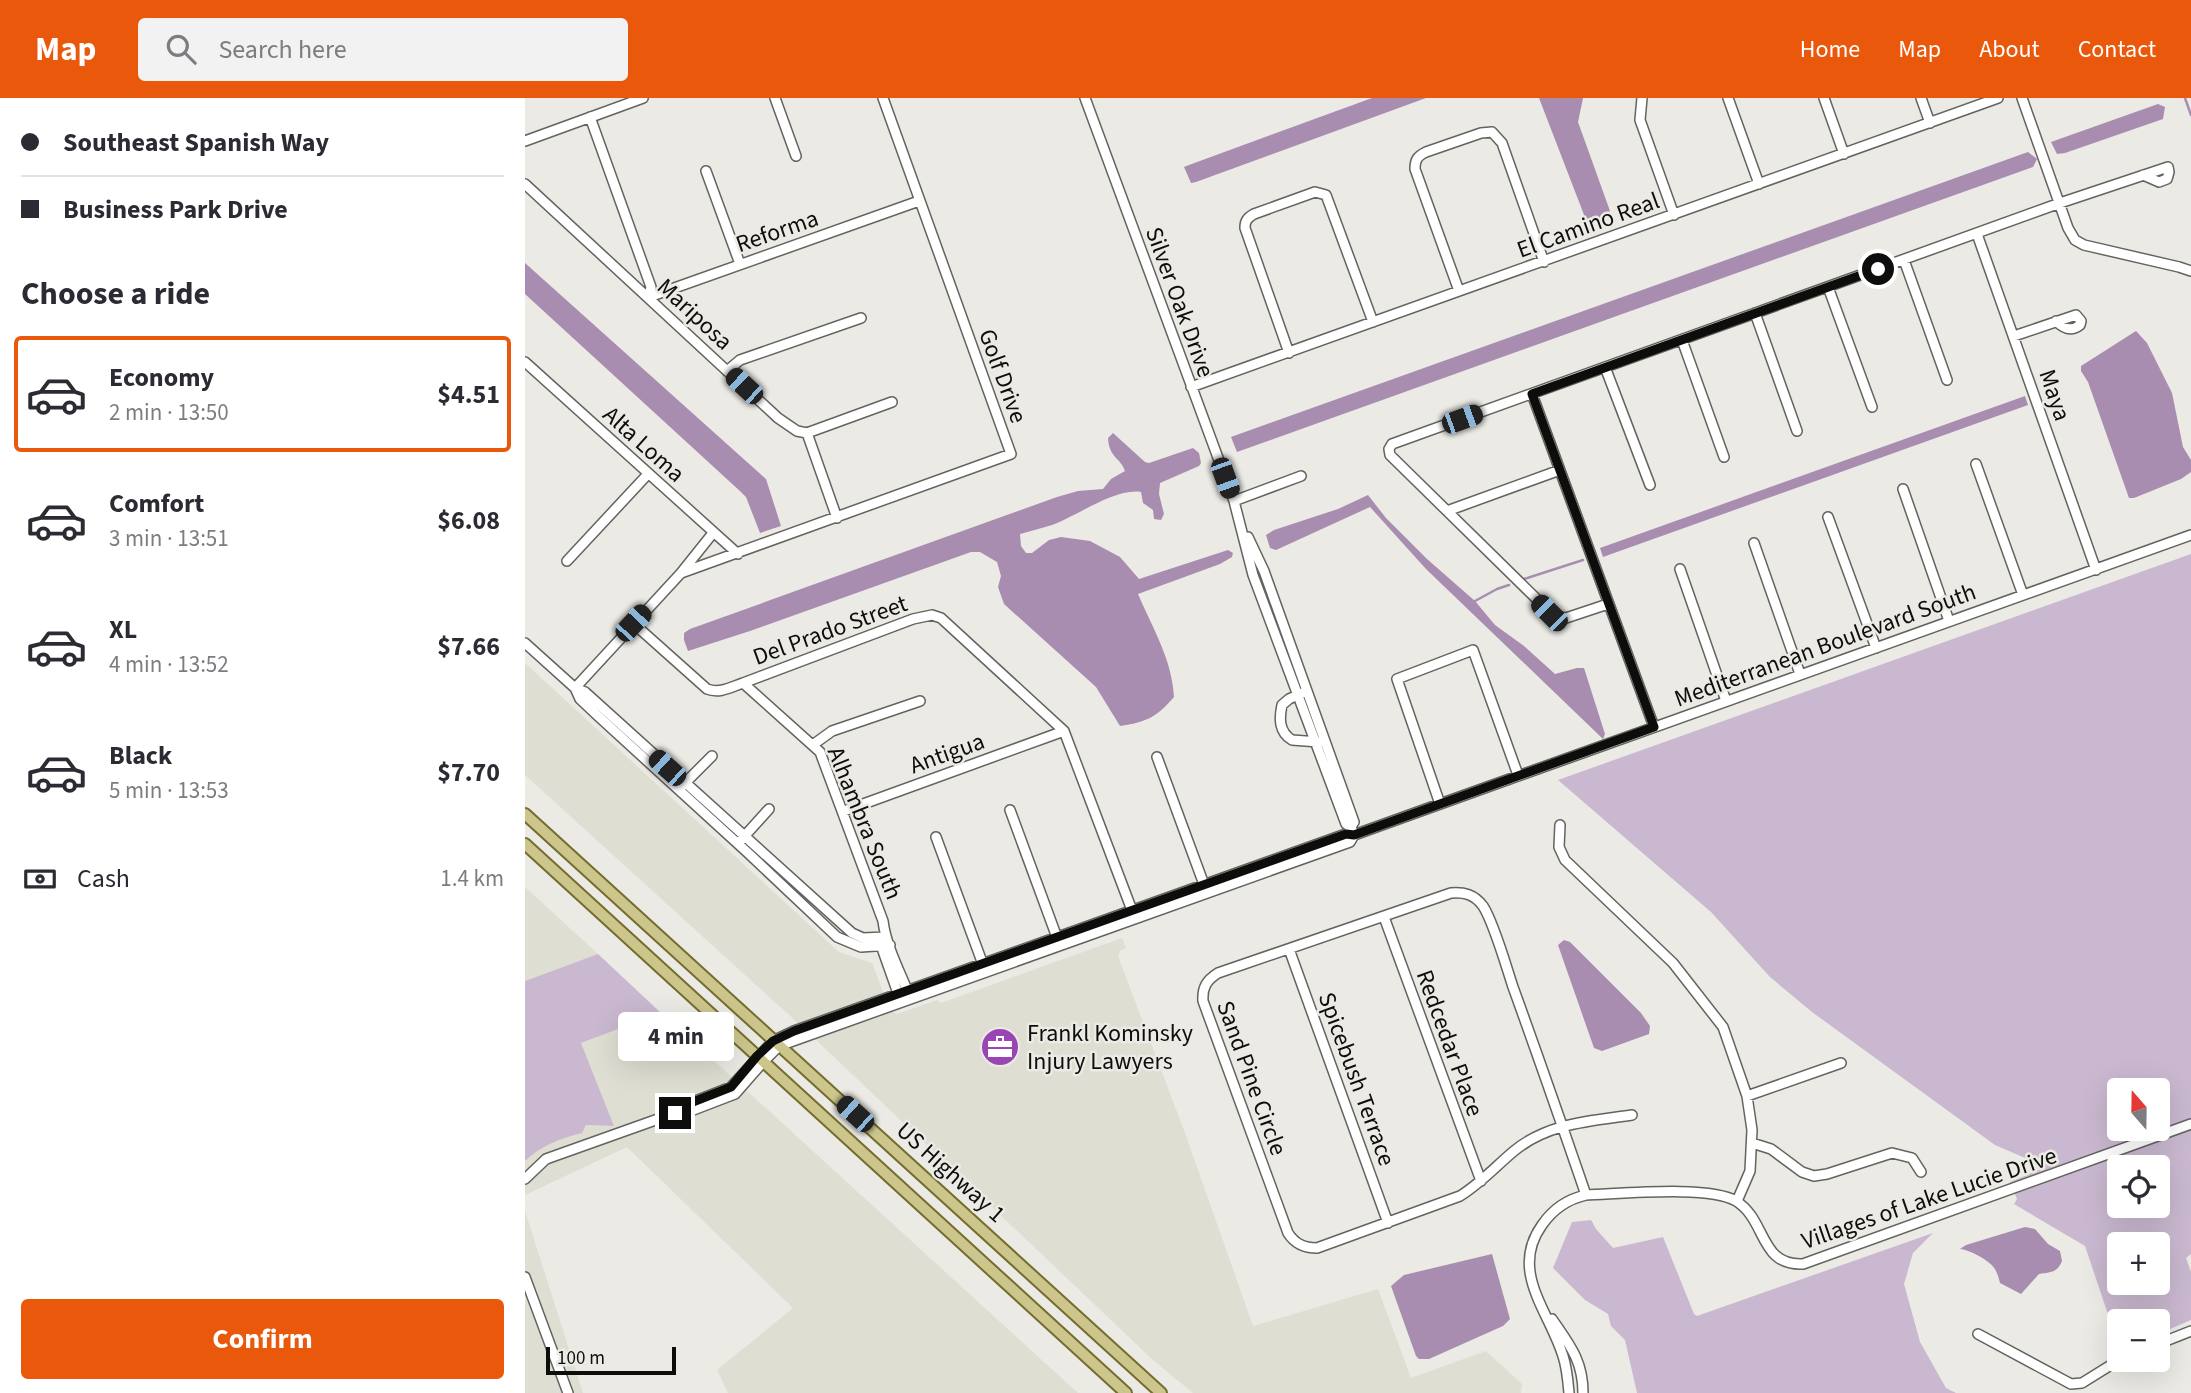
<!DOCTYPE html>
<meta charset="utf-8">
<style>
body{margin:0;font-family:"Source Sans 3",sans-serif;background:#f2f2f3;color:#2b2b33;height:100vh;display:flex;flex-direction:column;font-size:26px;white-space:nowrap}
*{box-sizing:border-box;margin:0}
p{font-size:23px;color:#7c7c81}
.icon{flex:none;width:38px;height:38px;fill:none;stroke:currentColor;stroke-width:2;stroke-linecap:round;stroke-linejoin:round}
.map{position:relative;flex:1;overflow:hidden}
.sheet{display:flex;flex-direction:column;background:#fff;width:525px}
.sheet>*{flex:none}
.hud{display:grid;align-content:center;height:154px;padding:0 21px;background:#fff}
.needle{width:46px;rotate:340deg}
.tools{position:absolute;left:1582px;top:980px;display:grid;gap:14px}
.tools a{display:grid;place-items:center;width:63px;height:63px;border-radius:7px;background:#fff;box-shadow:0 7px 28px #0002;font-size:35px}
.scale{position:absolute;left:21px;bottom:18px;width:130px;box-sizing:border-box;padding-left:7px;border:4px solid #0d0d0b;border-top:0;font-size:19px;line-height:24px;white-space:nowrap;color:#0d0d0b;-webkit-text-stroke:5px #ebeae5;paint-order:stroke}
.end{position:absolute;width:32px;height:32px;margin:-16px;border:9px solid #0d0d0b;background:#fff;box-shadow:0 0 0 4px #fff}
.from{border-radius:50%}
.bubble{position:absolute;height:49px;border-radius:7px;background:#fff;box-shadow:0 7px 28px #0002;font-size:23px;font-weight:700;line-height:49px;text-align:center}
.car{position:absolute;width:21px;height:42px;margin:-21px -10px;border-radius:9px;box-shadow:0 0 5px 2px #0007;background:linear-gradient(#222 24%,#8ab4d8 0 40%,#222 0 76%,#8ab4d8 0 86%,#222 0)}
.hud b{display:flex;align-items:center;gap:24px;height:66px;font-size:26px}
.hud b+b{border-top:2px solid #e1e1e2}
.hud i{width:18px;height:18px;background:#2b2b33}
ul{padding:0;list-style:none}
li{display:flex;align-items:center;gap:21px;height:116px;margin:0 14px 10px;padding:0 7px;border:4px solid transparent;border-radius:7px}
li div{flex:1}
li b{display:block;font-size:26px}
li em{font-style:normal;font-weight:700}
li.current{border-color:#ea580c}
li>.icon{width:63px;height:63px;stroke-width:1.5}
h2{padding:0 21px;font-size:32px;line-height:84px}
.pay{display:flex;align-items:center;gap:18px;height:77px;padding:0 21px;font-size:26px}
.pay p{margin-inline-start:auto}
.primary-button{display:flex;gap:14px;margin-top:auto;padding:14px 21px}
.primary-button a{flex:1;height:80px;border-radius:7px;background:#ea580c;color:#fff;font-size:28px;font-weight:700;line-height:80px;text-align:center}
header{display:flex;align-items:center;gap:42px;box-sizing:border-box;height:98px;padding:0 35px;background:#ea580c;color:#fff}
header strong{font-size:33px}
nav{display:flex;gap:38px;margin-inline-start:auto;font-size:24px}
.search{width:490px;height:63px;background:#f2f2f3;display:flex;align-items:center;gap:18px;box-sizing:border-box;padding:0 24px;border-radius:7px;color:#7c7c81;font-size:26px}
main{display:flex;flex:1;min-height:0}
.map>svg:first-child{display:block}
</style>
<header>
<strong>Map</strong>
<div class="search"><svg class="icon" aria-label="search" viewBox="0 0 24 24"><circle cx="10" cy="10" r="6"/><path d="M15 15l6 6"/></svg>Search here</div>
<nav><a>Home</a><a>Map</a><a>About</a><a>Contact</a></nav>
</header>
<main>
<section class="sheet">
<div class="hud">
<b><i class="from"></i>Southeast Spanish Way</b>
<b><i></i>Business Park Drive</b>
</div>
<h2>Choose a ride</h2>
<ul>
<li class="current"><svg class="icon" aria-label="car" viewBox="0 0 24 24"><path d="M5 17H2v-5l4-1 3-4h7l3 4 3 1v5h-3M9 17h6M6 11h13"/><circle cx="7" cy="17" r="2"/><circle cx="17" cy="17" r="2"/></svg><div><b>Economy</b><p>2 min · 13:50</p></div><em>$4.51</em></li>
<li><svg class="icon" aria-label="car" viewBox="0 0 24 24"><path d="M5 17H2v-5l4-1 3-4h7l3 4 3 1v5h-3M9 17h6M6 11h13"/><circle cx="7" cy="17" r="2"/><circle cx="17" cy="17" r="2"/></svg><div><b>Comfort</b><p>3 min · 13:51</p></div><em>$6.08</em></li>
<li><svg class="icon" aria-label="car" viewBox="0 0 24 24"><path d="M5 17H2v-5l4-1 3-4h7l3 4 3 1v5h-3M9 17h6M6 11h13"/><circle cx="7" cy="17" r="2"/><circle cx="17" cy="17" r="2"/></svg><div><b>XL</b><p>4 min · 13:52</p></div><em>$7.66</em></li>
<li><svg class="icon" aria-label="car" viewBox="0 0 24 24"><path d="M5 17H2v-5l4-1 3-4h7l3 4 3 1v5h-3M9 17h6M6 11h13"/><circle cx="7" cy="17" r="2"/><circle cx="17" cy="17" r="2"/></svg><div><b>Black</b><p>5 min · 13:53</p></div><em>$7.70</em></li>
</ul>
<div class="pay"><svg class="icon" aria-label="cash" viewBox="0 0 24 24"><path d="M3 7h18v10H3z"/><circle cx="12" cy="12" r="2"/></svg>Cash<p>1.4 km</p></div>
<div class="primary-button"><a>Confirm</a></div>
</section>
<div class="map">
<svg width="1666" height="1295" viewBox="0 0 1666 1295">
<rect width="100%" height="100%" fill="#ebeae5"/>
<path fill="#dfded2" d="M0 565 314 854 347 865 359 896 274 926 0 677Z
M0 789 73 856 0 883Z
M597 840 601 850 595 853 593 858 660 1035 728 1228 853 1191 886 1280 961 1253 997 1286 996 1295H668L628 1262 289 940 366 913 372 916 412 902 416 905Z
M136 915 208 980 203 985 153 1004 146 1010 150 1022 160 1021 182 1013 212 1001 221 992 553 1295H203L192 1272 268 1210 102 1049 0 1097V1063L12 1052 25 1044 56 1035 61 1027 89 1028 56 945Z
M0 1113 58 1295H0Z"/>
<path fill="#c9b8cf" fill-rule="evenodd" d="M1666 456V1156L1661 1160 1666 1174V1222L1633 1236V1223H1594V1249L1560 1148 1489 1106 1492 1101 1485 1084 1521 1069 1470 1047 1287 914 1245 879 1186 814 1033 682ZM1594 992H1633V1031H1594ZM1594 1069H1633V1108H1594ZM1594 1146H1633V1185H1594Z
M73 856 136 915 56 945 89 1028 61 1027 57 1035C34 1041 17 1047 0 1063V883Z
M1066 1122 1071 1131 1088 1150 1138 1139 1169 1216 1172 1218 1408 1135 1388 1155 1379 1186 1395 1244 1421 1290 1431 1295H1112L1100 1242 1086 1228 1083 1216 1060 1202 1028 1170 1047 1124Z"/>
<path fill="#a88db1" d="M847 0H901L671 84 666 85 659 69 664 67Z
M1014 0H1058L1053 24 1085 113 1080 120 1067 124 1061 122Z
M1633 6 1640 9 1638 21 1540 55 1532 56 1526 44Z
M1503 54 1512 61 1508 69 712 354 706 339Z
M0 165 241 381 256 428 235 435 221 399 216 394 0 196Z
M1611 233 1622 245 1647 295 1658 349 1666 362V374L1656 381 1609 400H1604L1563 284 1556 273V268Z
M1500 298 1503 307 1078 459 1075 450Z
M588 335 620 364 624 365 668 350 674 355 676 365 674 368 635 385 634 396 639 416 636 422 629 421 628 412 618 405 616 394C590 390 552 418 527 427 517 430 506 433 495 436L496 448 501 455H507L524 442 536 439 565 443 595 459 614 481 703 452 708 455 707 459 695 466 613 496C628 531 647 561 649 599 631 620 621 624 595 628L571 589 479 506 473 489 476 478 472 464 455 454H446L225 533 163 553 159 542V535L165 531 532 399 553 393 578 391 586 381 600 373C596 360 584 360 583 340Z
M843 397 861 420 902 461 950 503 970 527 999 548 1030 576 1052 570H1059L1080 636 1078 641 901 471 845 409 751 452 745 450 741 437 749 432 813 411Z
M1039 842 1045 844 1116 915 1125 928 1124 936 1077 953 1069 950 1033 847Z
M1500 1129 1510 1131 1523 1146 1535 1153 1537 1163C1532 1175 1526 1174 1514 1176L1496 1196 1475 1185C1474 1181 1473 1177 1471 1173 1467 1163 1445 1152 1435 1151L1441 1147Z
M967 1156 985 1221 978 1228 904 1261H894L891 1258 866 1188 879 1177Z"/>
<g fill="none" stroke-linecap="round" stroke-linejoin="round">
<path stroke="#a88db1" stroke-width="2.5" d="M1660 0 1666 17
M999 481 1058 462
M950 503 972 491 984 487"/>
<defs>
<path id="minor" d="M250 0 271 58
M560 0 709 403 728 477 821 726 826 729 829 737
M1117 0 1115 22 1149 117
M1203 0 1234 86
M1299 0 1319 56
M1396 0 1405 25
M1497 0 1543 130 1550 142 1559 147 1654 169 1666 173
M65 19 126 189 124 199
M0 43 118 0
M181 73 215 166
M0 86 253 320 272 333 282 335 312 420
M1452 136 1571 472
M1379 162 1422 282
M1303 189 1347 309
M934 193 890 71C890 61 893 58 901 54L956 35 967 34 977 45 1019 164
M124 199 394 103
M1230 215 1272 333
M1489 238 1551 217 1556 223 1555 227C1546 234 1538 230 1531 223
M1157 242 1199 359
M764 255 720 130C720 123 722 120 729 116L790 94 801 97 848 224
M0 264 213 456
M1080 269 1125 387
M202 273 215 262 336 220
M666 289 1473 0
M1007 296 1129 629
M282 335 367 304
M864 351 867 346 1535 105 1643 69 1644 74 1642 81 1634 84 1618 77
M864 351 865 357 1029 518 1041 520 1083 506
M1451 366 1498 497
M1378 391 1424 523
M709 403 776 378
M922 413 1035 372
M1303 419 1351 550
M723 439 739 473 829 724 826 729
M1229 445 1275 576
M42 463 123 376
M1155 471 1201 603
M156 475 486 356 358 0
M108 525 182 591C195 596 206 589 218 585L295 654 358 823C361 848 375 874 385 899
M0 545 50 590 55 601 73 618 222 754 312 839 336 849 365 847
M218 585 388 521 407 517 416 520 539 633 608 815
M50 590 60 594 327 835 338 840 360 839 357 848 358 853 375 901
M50 590 156 475 188 435
M777 595 764 601 757 607C754 621 754 634 767 642L794 644
M289 646 307 633 395 603
M632 659 681 792
M157 688 187 658
M915 706 872 581 948 552 993 677
M485 712 534 845
M319 713 539 633
M1035 727 1034 749 1040 762 1148 865 1198 929 1222 998 1227 1032 1225 1073 1212 1103
M411 739 460 872
M216 742 244 711
M859 819 956 1083
M764 851 863 1125
M1222 998 1316 965
M150 1015 158 1016 210 996 238 964 254 948 825 744 829 737
M1227 1045 1246 1051 1277 1074 1289 1078 1302 1076 1367 1055 1387 1060 1396 1074
M0 1081 21 1061 150 1015 155 1009 206 989 248 943 269 933 821 736 829 737 915 706 1666 437
M1061 1097C1037 1027 1013 958 988 889 981 868 969 825 958 808 949 796 939 794 926 795L693 875C682 882 677 889 678 903L763 1135C770 1146 779 1150 792 1150L935 1098C956 1085 971 1068 989 1053 1023 1025 1065 1023 1107 1017
M0 1179 43 1295
M1027 1221C1044 1246 1058 1262 1058 1295
M1453 1236 1546 1286 1557 1285 1594 1262
M1633 1246 1666 1233
M1044 1295C1043 1283 1042 1270 1038 1258 1024 1213 984 1173 1017 1127 1028 1111 1043 1101 1061 1097 1095 1096 1185 1087 1211 1103 1242 1122 1234 1168 1278 1166L1666 1026"/>
<path id="major" d="M0 716 636 1295
M0 746 601 1295"/>
</defs>
<use href="#minor" stroke="#64635f" stroke-width="12"/>
<use href="#major" stroke="#746d2d" stroke-width="14"/>
<use href="#minor" stroke="#fff" stroke-width="9"/>
<use href="#major" stroke="#cdc68c" stroke-width="10"/>
</g>
<g fill="none" stroke-linecap="round" stroke-linejoin="round">
<path stroke="#0d0d0b" stroke-width="9" d="M150 1015 155 1009 206 989 232 958 248 943 269 933 821 736 829 737 1129 629 1007 296 1353 171"/>
</g>
<defs>
<symbol id="office-disc" viewBox="-11 -11 22 22"><circle r="9.5" fill="#9946b4" stroke="#ebeae5"/><path d="M-6-3h4V-5.5h4V-3h4V5H-6ZM-1-4.5V-3h2v-1.5ZM-6 0V1H6V0Z" fill="#fff"/></symbol>
</defs>
<g fill-rule="evenodd">
<use href="#office-disc" x="453" y="927" width="44" height="44"/>
</g>
<g text-anchor="middle" stroke-width="5" stroke-linejoin="round" paint-order="stroke">
<g font-size="24" fill="#0d0d0b" stroke="#ebeae5">
<text transform="translate(1063 127) rotate(-20)" y="8">El Camino Real</text>
<text transform="translate(252 133) rotate(-19)" y="8">Reforma</text>
<text transform="translate(655 204) rotate(70)" y="8">Silver Oak Drive</text>
<text transform="translate(170 216) rotate(43)" y="8">Mariposa</text>
<text transform="translate(478 278) rotate(70)" y="8">Golf Drive</text>
<text transform="translate(1530 297) rotate(71)" y="8">Maya</text>
<text transform="translate(119 346) rotate(42)" y="8">Alta Loma</text>
<text transform="translate(305 532) rotate(-20)" y="8">Del Prado Street</text>
<text transform="translate(1300 547) rotate(-20)" y="8">Mediterranean Boulevard South</text>
<text transform="translate(422 655) rotate(-20)" y="8">Antigua</text>
<text transform="translate(340 725) rotate(68)" y="8">Alhambra South</text>
<text transform="translate(925 945) rotate(70)" y="8">Redcedar Place</text>
<text transform="translate(727 980) rotate(70)" y="8">Sand Pine Circle</text>
<text transform="translate(832 981) rotate(70)" y="8">Spicebush Terrace</text>
<text transform="translate(426 1074) rotate(42)" y="8">US Highway 1</text>
<text transform="translate(1404 1100) rotate(-19)" y="8">Villages of Lake Lucie Drive</text>
</g>
<g font-size="24" fill="#0d0d0b" stroke="#ebeae5" text-anchor="start">
<text x="502" y="943">Frankl Kominsky<tspan x="502" dy="28">Injury Lawyers</tspan></text>
</g>
</g>
</svg>
<div class="tools">
<a><svg class="needle" viewBox="-14 -14 28 28"><path d="M0-13l5 13h-10z" fill="#e53935"/><path d="M0 13l5-13h-10z" fill="#7c7c81"/></svg></a>
<a><svg class="icon" aria-label="locate" viewBox="0 0 24 24"><circle cx="12" cy="12" r="6"/><path d="M12 2v4M12 18v4M2 12h4M18 12h4"/></svg></a>
<a>+</a>
<a>−</a>
</div>
<div class="scale">100 m</div>
<i class="end from" style="left:1353px;top:171px"></i>
<i class="end" style="left:150px;top:1015px"></i>
<div class="bubble" style="left:93px;top:914px;width:116px">4 min</div>
<i class="car" style="left:219px;top:288px;rotate:313deg"></i>
<i class="car" style="left:937px;top:321px;rotate:70deg"></i>
<i class="car" style="left:700px;top:380px;rotate:160deg"></i>
<i class="car" style="left:1024px;top:515px;rotate:315deg"></i>
<i class="car" style="left:108px;top:525px;rotate:43deg"></i>
<i class="car" style="left:142px;top:670px;rotate:312deg"></i>
<i class="car" style="left:330px;top:1016px;rotate:312deg"></i>
</div>
</main>
